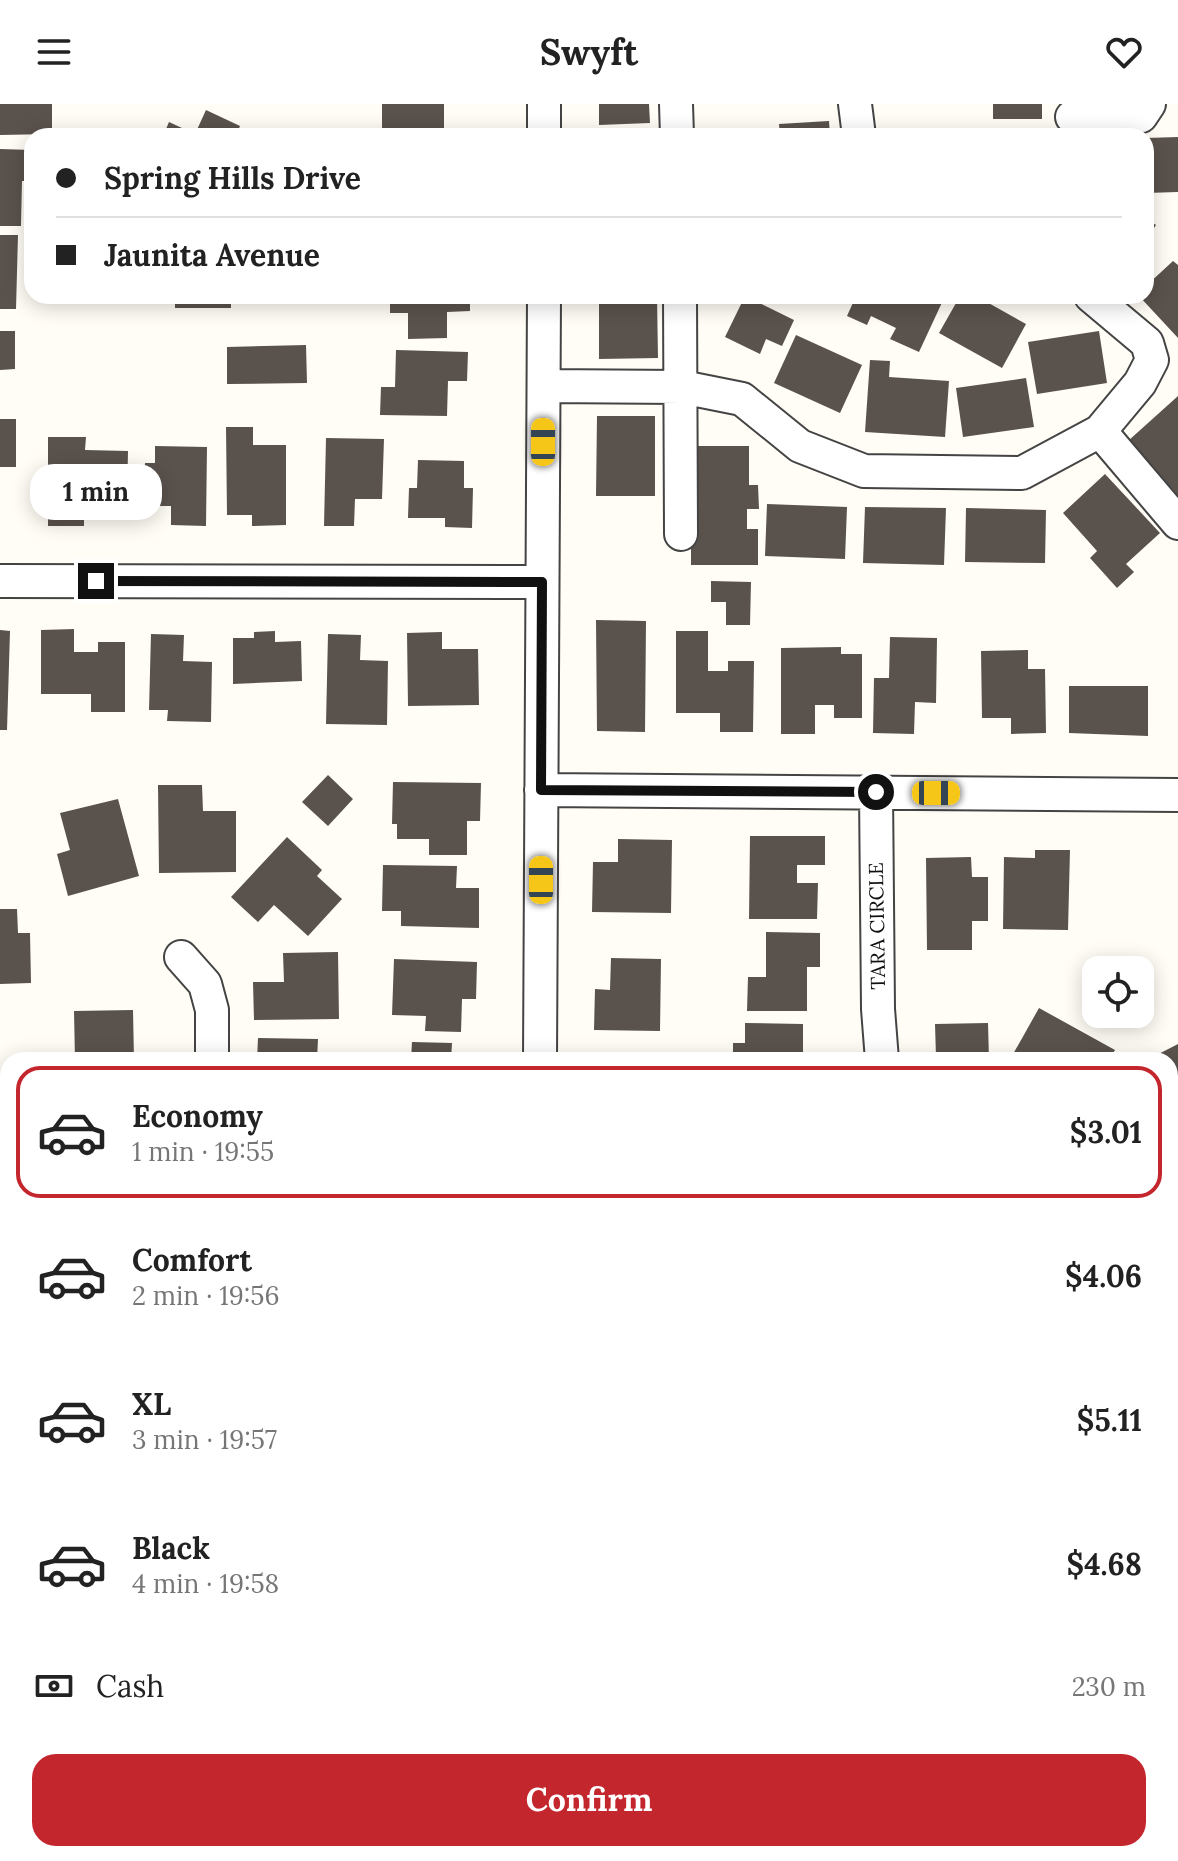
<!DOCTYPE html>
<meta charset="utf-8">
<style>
body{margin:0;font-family:Lora,serif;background:#f6f6f6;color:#222;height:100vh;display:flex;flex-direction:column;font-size:30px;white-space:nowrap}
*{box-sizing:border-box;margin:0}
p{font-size:26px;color:#767676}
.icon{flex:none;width:44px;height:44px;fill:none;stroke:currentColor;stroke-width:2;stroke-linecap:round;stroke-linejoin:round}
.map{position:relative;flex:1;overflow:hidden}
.panel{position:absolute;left:0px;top:948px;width:1178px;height:810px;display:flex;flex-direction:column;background:#fff;border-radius:24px 24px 0 0;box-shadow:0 4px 20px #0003}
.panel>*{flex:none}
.banner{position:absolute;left:24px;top:24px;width:1130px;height:176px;border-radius:24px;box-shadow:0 4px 20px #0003;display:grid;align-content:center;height:176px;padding:0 32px;background:#fff}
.fabs{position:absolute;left:1082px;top:852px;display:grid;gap:16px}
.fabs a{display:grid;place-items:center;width:72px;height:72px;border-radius:16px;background:#fff;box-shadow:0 4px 20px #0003;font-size:40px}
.end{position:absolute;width:36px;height:36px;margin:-18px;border:10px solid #111;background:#fff;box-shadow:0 0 0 4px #fff}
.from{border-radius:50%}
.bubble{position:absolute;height:56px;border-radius:24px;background:#fff;box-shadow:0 4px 20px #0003;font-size:26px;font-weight:700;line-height:56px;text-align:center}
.car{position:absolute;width:24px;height:48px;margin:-24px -12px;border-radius:10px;box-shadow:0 0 6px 2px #0007;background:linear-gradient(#f5c518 24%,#345 0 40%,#f5c518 0 76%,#345 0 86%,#f5c518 0)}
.banner b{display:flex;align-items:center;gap:28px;height:76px;font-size:30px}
.banner b+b{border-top:2px solid #e0e0e0}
.banner i{width:20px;height:20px;background:#222}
ul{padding:14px 0 0;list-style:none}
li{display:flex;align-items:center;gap:24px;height:132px;margin:0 16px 12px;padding:0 16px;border:4px solid transparent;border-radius:24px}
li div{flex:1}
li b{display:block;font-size:30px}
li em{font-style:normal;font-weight:700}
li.on{border-color:#c4262e}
li>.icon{width:72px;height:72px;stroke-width:1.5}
.pay{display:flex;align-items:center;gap:20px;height:88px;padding:0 32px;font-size:30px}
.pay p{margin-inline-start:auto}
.cta{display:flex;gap:16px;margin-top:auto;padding:16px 32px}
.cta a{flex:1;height:92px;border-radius:24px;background:#c4262e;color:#fff;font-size:32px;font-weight:700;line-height:92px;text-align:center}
header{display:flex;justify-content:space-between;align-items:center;height:104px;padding:0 32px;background:#fff;font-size:36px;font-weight:700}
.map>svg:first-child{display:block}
</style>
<header><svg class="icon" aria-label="menu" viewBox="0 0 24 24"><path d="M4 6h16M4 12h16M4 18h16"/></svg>Swyft<svg class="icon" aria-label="heart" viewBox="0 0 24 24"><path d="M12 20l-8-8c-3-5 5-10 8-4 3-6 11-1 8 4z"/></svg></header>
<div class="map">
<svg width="1178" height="1757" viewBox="0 0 1178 1757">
<rect width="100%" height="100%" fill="#fffdf5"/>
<path fill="#5a524d" d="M0 0H52V30L0 31Z
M382 0H444V28H470V32H382Z
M599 0H649L650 19 599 21Z
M993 0H1042V15H993Z
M206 6 240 22 236 32H163L169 18 195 30Z
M829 17 830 32H780L779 20Z
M708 24 759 25V32H708Z
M1178 33V88L1146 89V34Z
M0 45 32 46V77H22L21 122H0Z
M1146 114 1156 121 1146 136Z
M0 131H18L16 205H0Z
M1173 157 1178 161V234L1139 192H1146V182Z
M175 192H231V204H175Z
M390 192H470V207L447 208V234L408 235V209H390Z
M599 192H657L658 254 599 255Z
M745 192 794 216 782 242 766 235 760 250 725 233Z
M856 192H945L919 248 890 235 896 224 871 212 867 221 847 212Z
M960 192H976L1026 220 1002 264 939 229Z
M0 227H15V265L0 266Z
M1099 227 1107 279 1037 290 1028 238Z
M796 231 862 261 840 309 774 279Z
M306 241 307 279 227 280V243Z
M396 246 468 248 467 277H448L447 312 380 311 381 283H395Z
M870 256 890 257 889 273 949 277 945 333 865 328Z
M1026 274 1034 323 963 333 956 284Z
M1178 292V392L1128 337Z
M597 312H655V392H596Z
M0 315H16V363H0Z
M226 323H253V341H286V421L252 422V411H227Z
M48 333H86L85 346 128 347 127 398H84V422H48Z
M326 334 384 335 382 395H355L354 422H324Z
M155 342 207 343 206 422 171 421V402H144L145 359H155Z
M691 342H749V381H758L759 405H747V425H758V461H691Z
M418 356 464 357V384H473L472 424 445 423V414H408L409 384H417Z
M1105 370 1160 429 1126 460 1134 468 1117 484 1090 454 1097 447 1063 409Z
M767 400 847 403 845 455 765 452Z
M865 403 946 404 944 461 863 459Z
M966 404 1046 406 1045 459 965 458Z
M711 477 751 478 750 521H726V498H711Z
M596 516 646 517 645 628 597 627Z
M74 525V548H98V538H125V608H91V590H41V526Z
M0 526 10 527 7 626H0Z
M275 527V538L301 537 302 577 233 580V534H254V528Z
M676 527H708V567H728V557H754L753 628H720V609H676Z
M442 528V545H478L479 601 408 602 407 529Z
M151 530 184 531 183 557 212 558 211 618 167 617 168 606H149Z
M328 530 361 531 360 556 388 557 387 621 326 620Z
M890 533 937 534 936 599 915 598 914 630 873 629 874 574H889Z
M841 543V550H862V614H834V601H815V630H781V544Z
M1028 546V565H1045L1046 629 1011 630V614H982L981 547Z
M1069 582H1148V632L1069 629Z
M328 671 353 695 328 722 302 698Z
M393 678 481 679 480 717H467V751H429V735H397V720H392Z
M158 681H202L203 707H236V768L159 769Z
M118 695 139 772 68 792 57 750 70 746 60 709Z
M750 732H825V761H797V779H818L817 815H749Z
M287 733 322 766 317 772 342 795 308 832 274 801 258 818 231 793Z
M618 735 672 736 671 809 592 808 593 758H618Z
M1035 746H1070L1068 826 1003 825 1004 753 1035 754Z
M971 753 972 773H988V817H972V846H927L926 754Z
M383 761 457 762 456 784H479V824L401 822V807H382Z
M0 805H17L18 829H30L31 879 0 880Z
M766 828 820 829V863H807V907H747L748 873H766Z
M338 848 339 915 254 916 253 878H284L283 849Z
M611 854 661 855 660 927 594 926 595 885 610 886Z
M394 855 477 858 476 895H462L461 928 425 927 426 912 392 911Z
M1039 904 1115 946 1109 956H1053L1044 951 1041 956H1020L1012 952Z
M133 906 134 956H75L74 907Z
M745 919 803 920V956H733V939H745Z
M988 919 989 956 936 953 935 920Z
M258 934 318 935 317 956H257Z
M412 938 452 939 451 956H411Z
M1178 940V992L1171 996 1178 1010 1170 1014V956H1147Z
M0 1026H8V1094H0Z
M1178 1036V1114L1170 1116V1038Z
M1170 1132 1178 1136V1222L1170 1217Z
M1170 1414H1178V1476H1170Z
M250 1750H316V1757H249Z
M381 1750H430L429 1754 406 1753V1757H354V1753L381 1754Z
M690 1750H770V1757H690Z"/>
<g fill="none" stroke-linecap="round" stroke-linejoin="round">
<defs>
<path id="street" d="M544 0V32
M676 0 677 32
M855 0 859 32
M1072 13 1141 12 1149 0
M680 192 681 430
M544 282 682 283 742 295 800 342 864 367 1022 369 1100 327 1140 279 1152 256 1147 239 1091 192
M1100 327 1178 419
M0 477 542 478
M541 686 1178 691
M876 688 878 905 882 956
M181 853 205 880 212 906V956
M540 956 544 192
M0 1156H8
M536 1757V1750
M1041 1757V1750"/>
<path id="secondary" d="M0 1574H8
M1170 1586H1178"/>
</defs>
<use href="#street" stroke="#444" stroke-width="36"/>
<use href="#secondary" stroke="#333" stroke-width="48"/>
<use href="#street" stroke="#fff" stroke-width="32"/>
<use href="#secondary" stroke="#fff6b0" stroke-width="44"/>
</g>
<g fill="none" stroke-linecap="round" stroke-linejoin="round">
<path stroke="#111" stroke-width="10" d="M96 477 542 478 541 686 876 688"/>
</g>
<g text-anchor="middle" stroke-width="8" stroke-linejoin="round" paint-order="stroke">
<g font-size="20" fill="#111" stroke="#fff">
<text transform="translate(877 822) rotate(-91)" y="7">TARA CIRCLE</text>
</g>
</g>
</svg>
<div class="fabs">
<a><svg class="icon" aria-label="locate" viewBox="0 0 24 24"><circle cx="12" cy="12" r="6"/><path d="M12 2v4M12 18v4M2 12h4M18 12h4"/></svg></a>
</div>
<i class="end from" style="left:876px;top:688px"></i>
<i class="end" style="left:96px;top:477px"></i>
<div class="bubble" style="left:30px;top:360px;width:132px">1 min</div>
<i class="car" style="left:543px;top:338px;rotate:0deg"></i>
<i class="car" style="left:936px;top:689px;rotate:90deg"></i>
<i class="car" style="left:541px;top:776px;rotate:0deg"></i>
<div class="banner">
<b><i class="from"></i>Spring Hills Drive</b>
<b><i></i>Jaunita Avenue</b>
</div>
<section class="panel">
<ul>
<li class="on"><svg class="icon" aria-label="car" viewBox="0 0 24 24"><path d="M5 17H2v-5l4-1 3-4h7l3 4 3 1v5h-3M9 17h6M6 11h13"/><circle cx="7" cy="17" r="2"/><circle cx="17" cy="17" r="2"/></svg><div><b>Economy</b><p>1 min · 19:55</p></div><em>$3.01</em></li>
<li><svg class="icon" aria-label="car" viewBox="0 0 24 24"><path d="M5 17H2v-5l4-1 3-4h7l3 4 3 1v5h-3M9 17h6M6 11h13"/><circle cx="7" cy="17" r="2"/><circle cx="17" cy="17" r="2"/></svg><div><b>Comfort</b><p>2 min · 19:56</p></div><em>$4.06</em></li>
<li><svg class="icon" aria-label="car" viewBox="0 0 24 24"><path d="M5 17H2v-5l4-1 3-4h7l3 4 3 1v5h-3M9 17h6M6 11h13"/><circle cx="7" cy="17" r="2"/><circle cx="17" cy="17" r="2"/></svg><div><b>XL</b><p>3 min · 19:57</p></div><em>$5.11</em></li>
<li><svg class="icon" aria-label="car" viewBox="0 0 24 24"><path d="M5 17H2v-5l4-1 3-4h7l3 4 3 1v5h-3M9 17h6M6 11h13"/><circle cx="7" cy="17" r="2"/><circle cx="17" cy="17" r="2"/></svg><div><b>Black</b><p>4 min · 19:58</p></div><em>$4.68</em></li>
</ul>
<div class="pay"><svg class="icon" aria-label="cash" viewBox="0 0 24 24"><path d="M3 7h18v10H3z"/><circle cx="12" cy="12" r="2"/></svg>Cash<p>230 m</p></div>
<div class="cta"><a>Confirm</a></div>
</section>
</div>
